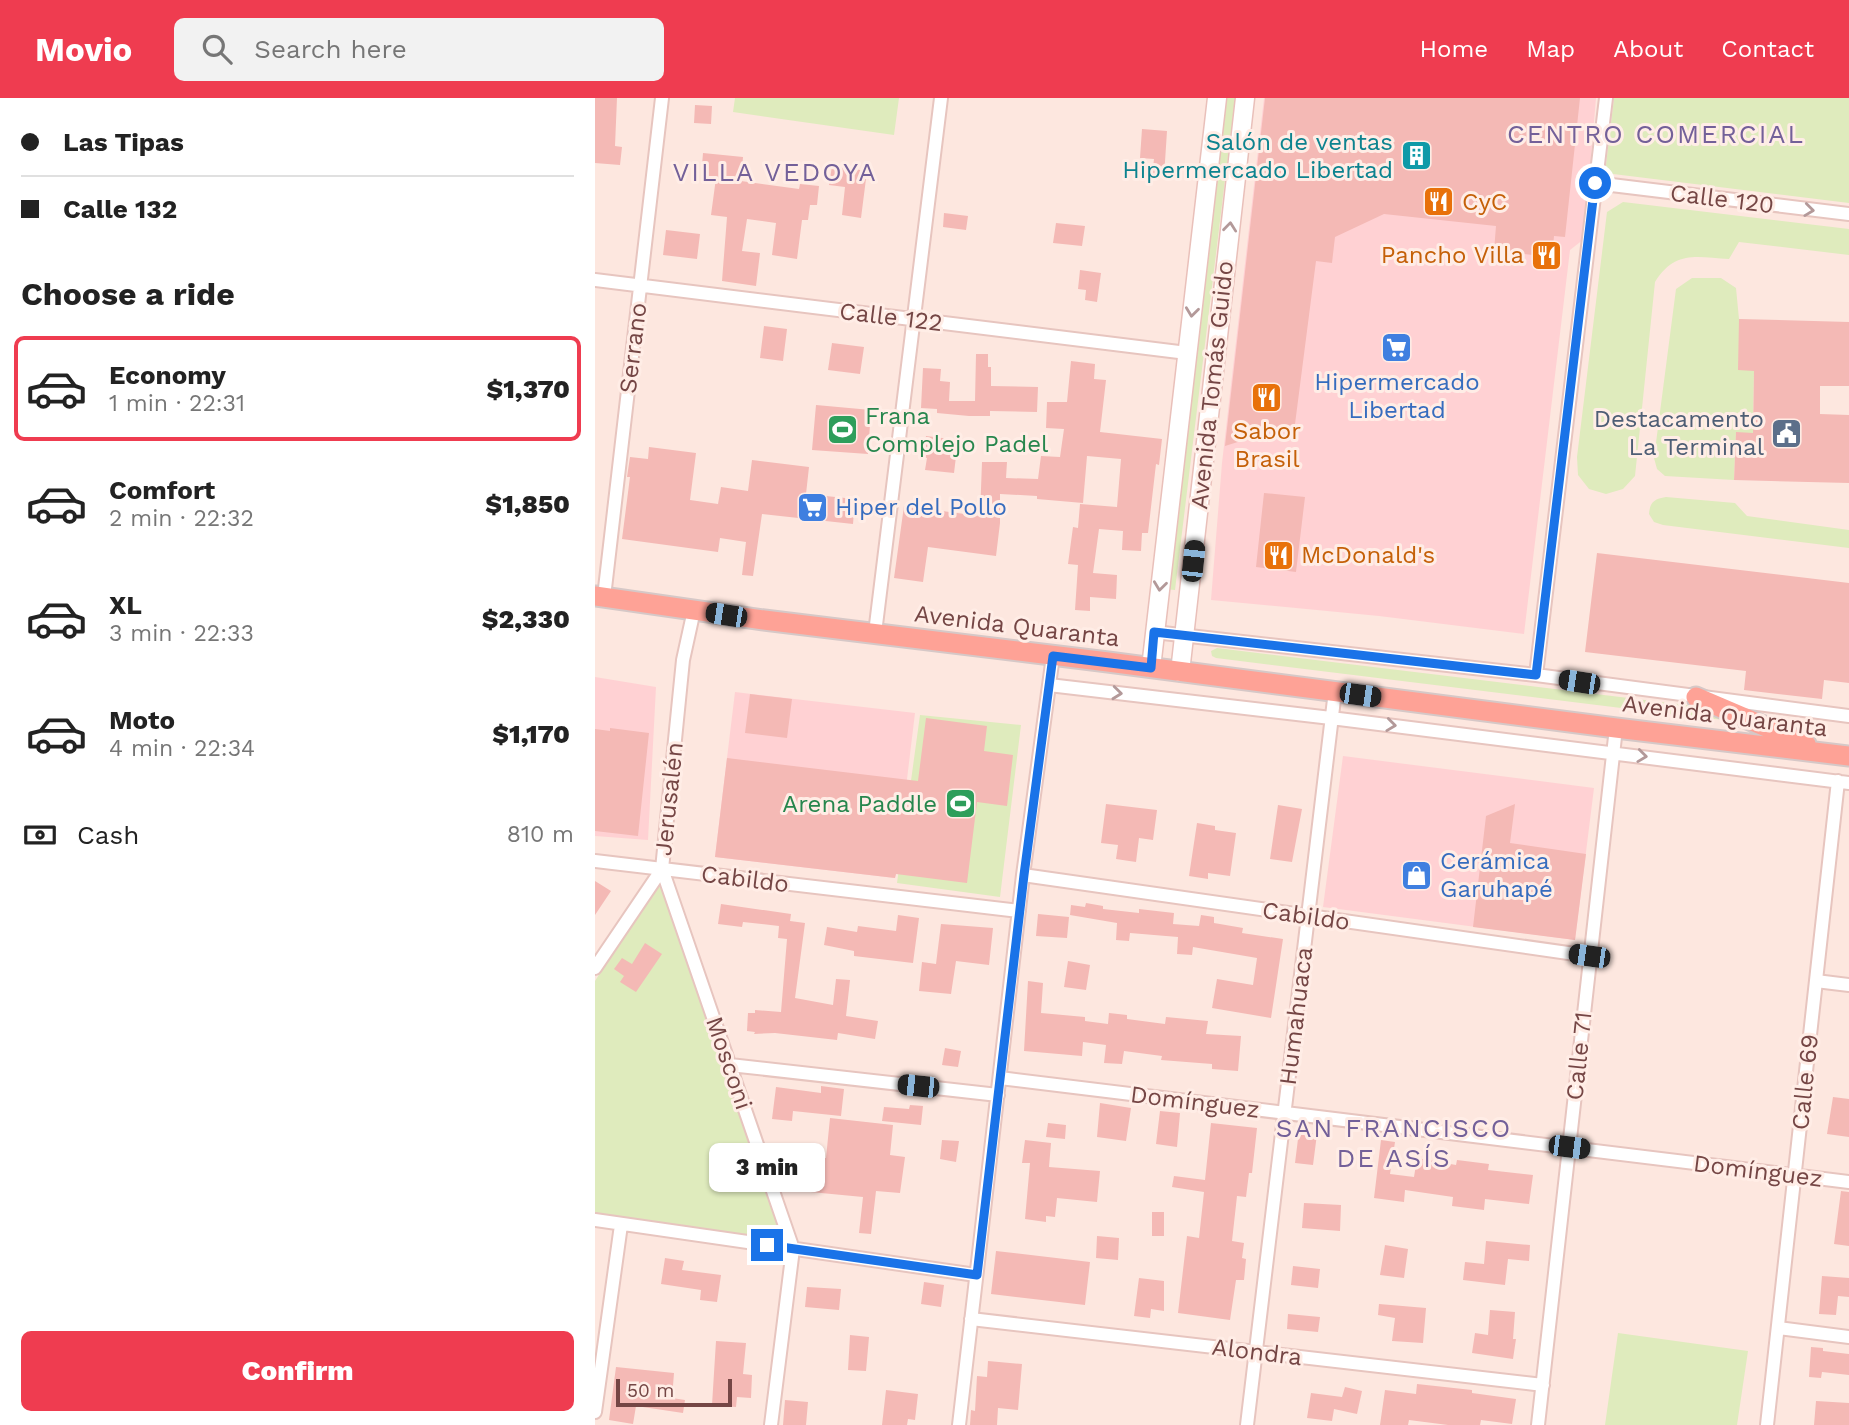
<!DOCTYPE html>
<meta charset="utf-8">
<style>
body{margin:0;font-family:"Work Sans",sans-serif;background:#f2f2f2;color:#222;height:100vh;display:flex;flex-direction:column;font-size:26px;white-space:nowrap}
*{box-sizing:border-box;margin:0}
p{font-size:23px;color:#767676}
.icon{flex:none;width:38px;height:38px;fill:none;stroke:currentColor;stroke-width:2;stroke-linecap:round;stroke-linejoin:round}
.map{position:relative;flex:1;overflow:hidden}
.drawer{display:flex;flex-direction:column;background:#fff;width:595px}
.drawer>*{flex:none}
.hud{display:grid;align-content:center;height:154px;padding:0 21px;background:#fff}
.scale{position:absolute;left:21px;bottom:18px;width:116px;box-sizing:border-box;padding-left:7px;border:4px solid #754645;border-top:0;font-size:19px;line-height:24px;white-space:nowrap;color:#754645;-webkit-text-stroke:5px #ffede6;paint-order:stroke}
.end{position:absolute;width:32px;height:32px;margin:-16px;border:9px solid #1a73e8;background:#fff;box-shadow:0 0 0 4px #fff}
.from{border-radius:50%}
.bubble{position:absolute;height:49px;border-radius:10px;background:#fff;box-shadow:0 2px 5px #0004;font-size:23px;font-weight:800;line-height:49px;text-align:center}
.car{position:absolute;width:21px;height:42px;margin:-21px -10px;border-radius:9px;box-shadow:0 0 5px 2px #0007;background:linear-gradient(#222 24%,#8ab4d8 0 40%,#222 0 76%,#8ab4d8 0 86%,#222 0)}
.hud b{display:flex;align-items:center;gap:24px;height:66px;font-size:26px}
.hud b+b{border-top:2px solid #e0e0e0}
.hud i{width:18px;height:18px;background:#222}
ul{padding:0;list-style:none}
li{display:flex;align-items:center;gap:21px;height:105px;margin:0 14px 10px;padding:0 7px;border:4px solid transparent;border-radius:10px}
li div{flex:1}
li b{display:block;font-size:26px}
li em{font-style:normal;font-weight:800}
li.selected{border-color:#ef3c50}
li>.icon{width:63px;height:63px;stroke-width:1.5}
h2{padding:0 21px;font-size:32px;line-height:84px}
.pay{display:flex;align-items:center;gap:18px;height:77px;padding:0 21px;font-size:26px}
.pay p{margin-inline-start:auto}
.action{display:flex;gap:14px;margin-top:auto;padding:14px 21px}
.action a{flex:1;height:80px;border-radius:10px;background:#ef3c50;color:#fff;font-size:28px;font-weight:800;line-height:80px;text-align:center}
header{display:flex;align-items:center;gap:42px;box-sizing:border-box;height:98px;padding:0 35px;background:#ef3c50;color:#fff}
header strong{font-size:33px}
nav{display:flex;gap:38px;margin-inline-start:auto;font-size:24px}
.search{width:490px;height:63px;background:#f2f2f2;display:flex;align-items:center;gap:18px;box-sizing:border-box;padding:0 24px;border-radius:10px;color:#767676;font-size:26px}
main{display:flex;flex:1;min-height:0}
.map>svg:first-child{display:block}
</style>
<header>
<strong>Movio</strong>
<div class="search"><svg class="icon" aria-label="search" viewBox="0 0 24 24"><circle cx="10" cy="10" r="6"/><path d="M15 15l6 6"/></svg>Search here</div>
<nav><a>Home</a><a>Map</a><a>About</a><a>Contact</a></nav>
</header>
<main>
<section class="drawer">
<div class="hud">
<b><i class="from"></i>Las Tipas</b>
<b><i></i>Calle 132</b>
</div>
<h2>Choose a ride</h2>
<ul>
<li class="selected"><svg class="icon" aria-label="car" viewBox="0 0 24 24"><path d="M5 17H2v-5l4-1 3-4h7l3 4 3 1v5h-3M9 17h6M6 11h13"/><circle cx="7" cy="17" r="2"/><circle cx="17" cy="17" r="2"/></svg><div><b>Economy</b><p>1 min · 22:31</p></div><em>$1,370</em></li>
<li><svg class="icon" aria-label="car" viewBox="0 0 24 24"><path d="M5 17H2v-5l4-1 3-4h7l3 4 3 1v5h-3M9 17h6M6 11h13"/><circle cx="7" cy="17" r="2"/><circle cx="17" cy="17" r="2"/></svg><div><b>Comfort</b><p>2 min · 22:32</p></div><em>$1,850</em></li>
<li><svg class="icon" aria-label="car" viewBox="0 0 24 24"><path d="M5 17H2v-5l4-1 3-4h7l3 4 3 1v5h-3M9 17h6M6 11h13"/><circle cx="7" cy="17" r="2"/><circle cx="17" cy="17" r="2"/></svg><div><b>XL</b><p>3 min · 22:33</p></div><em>$2,330</em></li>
<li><svg class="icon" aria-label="car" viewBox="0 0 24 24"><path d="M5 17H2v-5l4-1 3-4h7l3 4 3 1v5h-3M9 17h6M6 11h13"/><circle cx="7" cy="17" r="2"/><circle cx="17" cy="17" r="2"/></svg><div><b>Moto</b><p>4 min · 22:34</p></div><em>$1,170</em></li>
</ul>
<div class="pay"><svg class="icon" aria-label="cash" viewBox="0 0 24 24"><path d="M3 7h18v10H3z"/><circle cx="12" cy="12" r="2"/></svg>Cash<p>810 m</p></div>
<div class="action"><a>Confirm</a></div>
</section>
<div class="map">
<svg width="1254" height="1327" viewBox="0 0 1254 1327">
<rect width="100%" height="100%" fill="#fde7df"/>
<path fill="#ffd1d3" d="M669 0H1001L989 141 975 152 929 536 784 518 616 502 627 365Z
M0 579 61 589 53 742 0 738Z
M140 594 320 615 300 780 120 759Z
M748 658 999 690 980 842 728 809Z"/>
<path fill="#dfebbd" d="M140 0H304L299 37 138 14Z
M628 0H640L580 492 569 491Z
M1019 0H1254V105L1010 75Z
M1028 104 1254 131V157L1144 144 1134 161C1101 159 1080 152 1060 184L1040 378 1028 391 1011 396 994 391 983 377 982 359 1012 114Z
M1097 180H1126L1141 190 1144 221 1159 273 1158 335H1141L1139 382 1070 378 1062 371 1059 360 1081 191Z
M1071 399 1140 405 1152 418 1254 432V450L1068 427 1059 424 1054 416C1055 404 1059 401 1071 399Z
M622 550 1099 608 1151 624 1099 619 621 560 617 558 616 553Z
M325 617 426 627 405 799 302 785Z
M67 777 185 1134 169 1140 0 1117V883Z
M1023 1235 1153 1253 1142 1327H1010Z"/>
<path fill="#f4b9b5" d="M0 0H22L20 48 27 49 25 67 0 65Z
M670 0H985L970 139 959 138 957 159 899 153 901 128 789 116 740 139 737 165 721 163 700 326 630 348Z
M100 7 117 8 116 26 99 25Z
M547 31 572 33 569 79 557 78 559 61 545 60Z
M108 55 148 59 146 83 204 91 205 86 224 88 222 107H215L213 122H207L202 161 177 157 181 125 152 121 147 153 165 155 161 188 127 183 132 119 116 117 121 80 106 79Z
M237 68 272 73 266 120 247 117 250 89 234 87Z
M349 115 373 118 371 132 348 129Z
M461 125 490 128 487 148 458 145Z
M71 132 105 136 102 161 68 157Z
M485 172 506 175 502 204 490 202 491 192 483 191Z
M1144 221 1254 224V288H1225V316L1254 317V385L1139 382 1141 334 1158 335 1159 273 1143 272Z
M169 228 192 231 188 263 165 260Z
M237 245 269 249 265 276 233 272Z
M381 256H393V269H396V288L443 289 442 314 395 313V318H374L342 315V311L326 310 328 270 346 271 345 283 355 284 354 303H380Z
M476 263 500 266 499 281 511 282 505 334 567 341 564 367 561 366 553 435H547L546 453 527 452 528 433 504 431 498 475 522 477 521 501 495 499V513L480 512 483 467 473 466 478 429 483 430 485 406 522 409 526 361 492 358 488 405 442 401V398L405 396V425L401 458 333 449 328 484 299 480 309 408 385 418 387 364H412L411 380 443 381 446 358 465 359 469 331 451 330 452 304H472Z
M221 307 276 312 273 356 217 352Z
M331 338 363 342 359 375 330 372 332 360 328 359Z
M54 349 101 355 95 402 123 406 126 389 153 393 157 362 214 369 211 396 260 401 258 426 167 416 158 478 147 477 151 444 125 440 123 454 27 441 35 379H32L35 359 53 361Z
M669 395 710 399 701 474 661 469Z
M1002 455 1254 485V585L1229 582 1227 601 1149 592 1151 573 990 554Z
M155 596 197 601 192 640 150 635Z
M331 620 392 628 389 653 418 657 412 708 382 704 372 785 301 776 300 780 120 759 132 660 323 683Z
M15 630 54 635 43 738 0 733V631L15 633Z
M511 706 562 712 558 742 544 740 541 764 521 761 523 747 506 745Z
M920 706 915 745 991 756 980 842 878 829 891 718Z
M683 707 707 711 697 764 675 761Z
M602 725 620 728V732L641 735 635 778 613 775V781L594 778Z
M0 783 16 793 0 817Z
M491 805 508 808V811L544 815V811L579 815 578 826 604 828 606 817 619 819V825L648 830 647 835 688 841 676 920 617 910 622 881 658 887 662 860 598 849 597 857 582 856 583 839 535 835 534 843 521 842 522 825 475 817 476 807 490 809Z
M126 806 196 816 195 823 210 825 200 900 238 907 241 881 255 882 251 918 283 923 280 941 243 935 242 942 180 935 159 936 160 934 152 933 153 915H160V912L186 914 192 841 183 840 184 828 148 824 147 829 123 826Z
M443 816 474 819 472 840 441 838Z
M303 817 324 820 318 865 259 858V853L229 847 232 829 262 834 263 828 301 833Z
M346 826 398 830 394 867 361 863 356 896 324 893 327 864 341 866Z
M50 845 67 856 41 894 25 884 29 878 19 871 27 860 37 866Z
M473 863 495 867 491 892 469 889Z
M433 883 448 885 446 915 490 919V923L513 926 514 915 532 917V921L570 926 571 919 613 923 611 936 646 938 643 973 617 971V966L566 962 567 958 529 953 527 966 509 965 511 947 488 944 487 958 429 953Z
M350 950 366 953 363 969 347 967Z
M226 988 249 991 246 1018 198 1013 197 1023 177 1021 181 989 226 995Z
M1238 999 1254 1001V1039L1232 1036Z
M505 1005 536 1010 531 1043 502 1039Z
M315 1007 328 1008 326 1027 287 1023 289 1009 314 1011Z
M565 1013 585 1015 582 1049 561 1046Z
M235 1020 298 1027 295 1057 310 1059 305 1095 281 1093 276 1136 264 1135 268 1099 205 1093 208 1058 231 1060Z
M453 1025 471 1027 470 1041 451 1039Z
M616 1025 662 1030 657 1075H654L651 1099 642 1098 637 1143 649 1145 647 1160 651 1161 649 1182H641L635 1222 583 1215 592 1138 604 1140 609 1094 577 1089 579 1078 610 1082Z
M704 1033 722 1036 718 1067 700 1065Z
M347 1042 364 1043 361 1064 345 1061Z
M430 1042 456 1045 454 1069 505 1073 502 1104 462 1100 460 1119 451 1118V1124L430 1121 435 1065H427Z
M786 1042 800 1044 795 1076 819 1079 822 1060 861 1067 862 1062 894 1066 893 1072 938 1077 934 1106 890 1101 889 1112 857 1108 858 1099 810 1092 809 1104 779 1100Z
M1246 1093 1254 1094V1148L1239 1146Z
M709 1105 746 1107 745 1133 707 1130Z
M557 1114H569V1138H557Z
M502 1138 524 1140 523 1162 501 1160Z
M891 1143 935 1147 934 1163 913 1161 910 1187 868 1182 870 1164 889 1166Z
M790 1147 813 1151 809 1180 785 1177Z
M401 1153 495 1164 490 1207 396 1196Z
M70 1160 89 1163 87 1172 126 1177 122 1204 105 1202 106 1192 66 1186Z
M698 1168 725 1171 723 1190 696 1187Z
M1227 1178 1254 1180V1199L1243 1198 1241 1217 1224 1216Z
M544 1180 569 1183V1213L556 1211 555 1220 539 1218Z
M329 1184 349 1187 346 1209 326 1206Z
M212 1189 246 1191 244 1212 210 1209Z
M784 1206 831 1210 828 1245 797 1243 800 1220 783 1217Z
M895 1212 920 1214 918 1241H921L918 1261 877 1255 880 1235 893 1237Z
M693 1216 725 1219 723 1234 692 1231Z
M255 1237 274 1239 271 1273 253 1272Z
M121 1243 151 1245 148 1276 157 1277 156 1300 142 1299 141 1309 117 1307Z
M1216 1249 1228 1250V1253L1254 1256V1277L1227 1274 1226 1280 1214 1279Z
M393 1263 427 1266 423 1312 403 1310 402 1327H375L376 1312 380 1313 382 1278 392 1279Z
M21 1269 79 1275 77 1300 90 1302 88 1315 41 1308 38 1326 14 1322Z
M822 1286 877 1292V1295L921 1301 917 1326 886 1322 885 1327H853L814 1322 813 1327H785L790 1292 821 1296Z
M750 1289 767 1293 762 1316 739 1311 737 1323 712 1320 716 1295 747 1299Z
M291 1292 323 1296 320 1322 313 1321 312 1327H287Z
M190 1302 213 1304 211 1327H188Z
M1221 1303 1254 1305V1327H1219Z"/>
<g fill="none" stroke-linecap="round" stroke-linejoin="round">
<defs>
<path id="minor" d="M1000 85 1254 116
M0 182 592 255
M9 499 67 0
M559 534 941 577 1254 618
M280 535 346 0
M941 577 1011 0
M454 587 736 620 1254 685
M0 763 424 813
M67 771 198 1151 176 1327
M428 777 994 858
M0 870 67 771 88 562 99 512
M1221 883 1254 887
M135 967 403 997
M405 980 1254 1084
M0 1122 381 1177
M376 1221 948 1287
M1183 1230 1254 1239
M0 1314 26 1127
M364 1327 428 777 458 558
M652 1327 740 593
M943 1327 1021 630
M1172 1327 1243 683"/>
<path id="secondary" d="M556 570 622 0
M585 574 650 0"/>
<path id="trunk" d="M0 498 169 522 513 564 1021 630 1254 658
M1101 599 1211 646"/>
</defs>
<use href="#minor" stroke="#e7c5bf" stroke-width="16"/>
<use href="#secondary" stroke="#e9c0ba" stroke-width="21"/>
<use href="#trunk" stroke="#d6c8c7" stroke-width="23"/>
<use href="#minor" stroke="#fff" stroke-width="12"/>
<use href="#secondary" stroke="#fff" stroke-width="18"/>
<use href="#trunk" stroke="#fea296" stroke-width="19"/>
</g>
<defs><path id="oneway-chevron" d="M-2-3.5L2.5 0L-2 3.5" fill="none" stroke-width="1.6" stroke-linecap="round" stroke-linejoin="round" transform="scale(1.75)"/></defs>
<g stroke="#b39999">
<use href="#oneway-chevron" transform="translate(1214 112) rotate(7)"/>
<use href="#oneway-chevron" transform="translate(635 129) rotate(-84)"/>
<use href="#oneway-chevron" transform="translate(597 214) rotate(97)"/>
<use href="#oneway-chevron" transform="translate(565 488) rotate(97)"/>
<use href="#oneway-chevron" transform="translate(522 595) rotate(6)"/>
<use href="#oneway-chevron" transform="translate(796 627) rotate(7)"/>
<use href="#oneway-chevron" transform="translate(1047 658) rotate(7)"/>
</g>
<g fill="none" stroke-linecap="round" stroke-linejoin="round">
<path stroke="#1a73e8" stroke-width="9" d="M172 1147 382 1177 429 777 458 558 556 570 559 534 941 577 1000 85"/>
</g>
<defs>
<symbol id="building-square" viewBox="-11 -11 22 22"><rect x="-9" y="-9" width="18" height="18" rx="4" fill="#0f9aa8" stroke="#ffede6"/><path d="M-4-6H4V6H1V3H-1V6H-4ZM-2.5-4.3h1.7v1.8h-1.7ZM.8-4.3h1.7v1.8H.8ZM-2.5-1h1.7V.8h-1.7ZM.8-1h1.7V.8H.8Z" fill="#fff"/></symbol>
<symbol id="restaurant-square" viewBox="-11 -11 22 22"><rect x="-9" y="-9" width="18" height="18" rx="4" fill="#e8710a" stroke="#ffede6"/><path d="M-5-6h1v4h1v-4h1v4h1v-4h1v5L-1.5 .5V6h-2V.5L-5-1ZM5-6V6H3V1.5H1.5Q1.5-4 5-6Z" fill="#fff"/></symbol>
<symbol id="supermarket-square" viewBox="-11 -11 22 22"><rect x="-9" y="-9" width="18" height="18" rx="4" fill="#3f7fe0" stroke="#ffede6"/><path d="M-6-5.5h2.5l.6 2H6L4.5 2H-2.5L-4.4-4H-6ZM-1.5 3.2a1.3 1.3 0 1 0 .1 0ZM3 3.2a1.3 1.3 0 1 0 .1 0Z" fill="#fff"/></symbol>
<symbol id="stadium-square" viewBox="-11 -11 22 22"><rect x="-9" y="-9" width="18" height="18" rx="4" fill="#2e9e5b" stroke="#ffede6"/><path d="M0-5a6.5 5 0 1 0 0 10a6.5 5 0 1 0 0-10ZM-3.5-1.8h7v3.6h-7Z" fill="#fff"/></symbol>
<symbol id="civic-square" viewBox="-11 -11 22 22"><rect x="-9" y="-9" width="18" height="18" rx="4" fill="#5c6f8a" stroke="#ffede6"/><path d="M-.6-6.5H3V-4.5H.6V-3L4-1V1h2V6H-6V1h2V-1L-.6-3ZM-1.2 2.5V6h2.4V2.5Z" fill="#fff"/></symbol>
<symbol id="shop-square" viewBox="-11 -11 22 22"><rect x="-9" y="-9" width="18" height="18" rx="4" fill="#3f7fe0" stroke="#ffede6"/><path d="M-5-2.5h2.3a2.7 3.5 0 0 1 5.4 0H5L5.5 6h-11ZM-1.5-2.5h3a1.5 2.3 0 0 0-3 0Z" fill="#fff"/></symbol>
</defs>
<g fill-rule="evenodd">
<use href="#building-square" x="804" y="40" width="35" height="35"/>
<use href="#restaurant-square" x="826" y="86" width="35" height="35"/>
<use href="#restaurant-square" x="934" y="140" width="35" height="35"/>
<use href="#supermarket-square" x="784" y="232" width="35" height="35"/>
<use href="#restaurant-square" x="654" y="282" width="35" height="35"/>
<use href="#stadium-square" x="230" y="314" width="35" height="35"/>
<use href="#civic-square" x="1174" y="318" width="35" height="35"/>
<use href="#supermarket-square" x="200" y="392" width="35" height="35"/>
<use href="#restaurant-square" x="666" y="440" width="35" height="35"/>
<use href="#stadium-square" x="348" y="688" width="35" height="35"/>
<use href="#shop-square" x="804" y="760" width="35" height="35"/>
</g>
<g text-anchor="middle" stroke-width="6" stroke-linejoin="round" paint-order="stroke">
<g font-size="24" fill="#0d838f" stroke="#ffede6" text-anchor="end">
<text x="798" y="52">Salón de ventas<tspan x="798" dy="28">Hipermercado Libertad</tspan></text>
</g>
<g font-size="24" fill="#754645" stroke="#ffede6">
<text transform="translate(1127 101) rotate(7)" y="8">Calle 120</text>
<text transform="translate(296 219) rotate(7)" y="8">Calle 122</text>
<text transform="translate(38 250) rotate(-83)" y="8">Serrano</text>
<text transform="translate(617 287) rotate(-84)" y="8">Avenida Tomás Guido</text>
<text transform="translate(422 528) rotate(7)" y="8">Avenida Quaranta</text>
<text transform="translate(1130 618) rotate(7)" y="8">Avenida Quaranta</text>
<text transform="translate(74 701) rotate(-84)" y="8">Jerusalén</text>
<text transform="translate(150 781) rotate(7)" y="8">Cabildo</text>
<text transform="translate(711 818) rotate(8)" y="8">Cabildo</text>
<text transform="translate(701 918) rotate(-83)" y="8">Humahuaca</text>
<text transform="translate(984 958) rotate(-84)" y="8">Calle 71</text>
<text transform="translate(134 965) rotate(71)" y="8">Mosconi</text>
<text transform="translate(1210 984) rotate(-84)" y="8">Calle 69</text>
<text transform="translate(600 1004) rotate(7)" y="8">Domínguez</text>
<text transform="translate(1163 1073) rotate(7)" y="8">Domínguez</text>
<text transform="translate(662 1254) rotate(7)" y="8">Alondra</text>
</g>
<g font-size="24" fill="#c56008" stroke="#ffede6" text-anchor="start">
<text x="867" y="112">CyC</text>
<text x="929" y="165" text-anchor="end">Pancho Villa</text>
<text x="672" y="341" text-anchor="middle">Sabor<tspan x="672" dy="28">Brasil</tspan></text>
<text x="706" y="465">McDonald's</text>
</g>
<g font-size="24" fill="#366cbe" stroke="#ffede6" text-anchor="start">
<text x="802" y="292" text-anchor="middle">Hipermercado<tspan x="802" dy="28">Libertad</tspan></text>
<text x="240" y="417">Hiper del Pollo</text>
<text x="845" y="771">Cerámica<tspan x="845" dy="28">Garuhapé</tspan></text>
</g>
<g font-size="24" fill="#27864d" stroke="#ffede6" text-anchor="start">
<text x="270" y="326">Frana<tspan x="270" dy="28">Complejo Padel</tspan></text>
<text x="342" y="714" text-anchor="end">Arena Paddle</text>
</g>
<g font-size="24" fill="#4e5e75" stroke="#ffede6" text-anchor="end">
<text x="1169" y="329">Destacamento<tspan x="1169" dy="28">La Terminal</tspan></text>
</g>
<g font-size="26" letter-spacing="2" fill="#736099" stroke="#ffede6">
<text x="1061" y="45">CENTRO COMERCIAL</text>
<text x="180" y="83">VILLA VEDOYA</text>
<text x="799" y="1039">SAN FRANCISCO<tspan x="799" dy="30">DE ASÍS</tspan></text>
</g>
</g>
</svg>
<div class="scale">50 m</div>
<i class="end from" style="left:1000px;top:85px"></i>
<i class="end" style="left:172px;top:1147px"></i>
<div class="bubble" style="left:114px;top:1045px;width:116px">3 min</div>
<i class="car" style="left:598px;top:463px;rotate:6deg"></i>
<i class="car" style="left:131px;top:517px;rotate:279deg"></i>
<i class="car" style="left:984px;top:584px;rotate:279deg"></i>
<i class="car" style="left:765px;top:597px;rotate:98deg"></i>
<i class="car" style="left:994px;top:858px;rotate:278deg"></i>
<i class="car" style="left:323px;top:988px;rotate:276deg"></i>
<i class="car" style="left:974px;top:1049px;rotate:97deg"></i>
</div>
</main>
